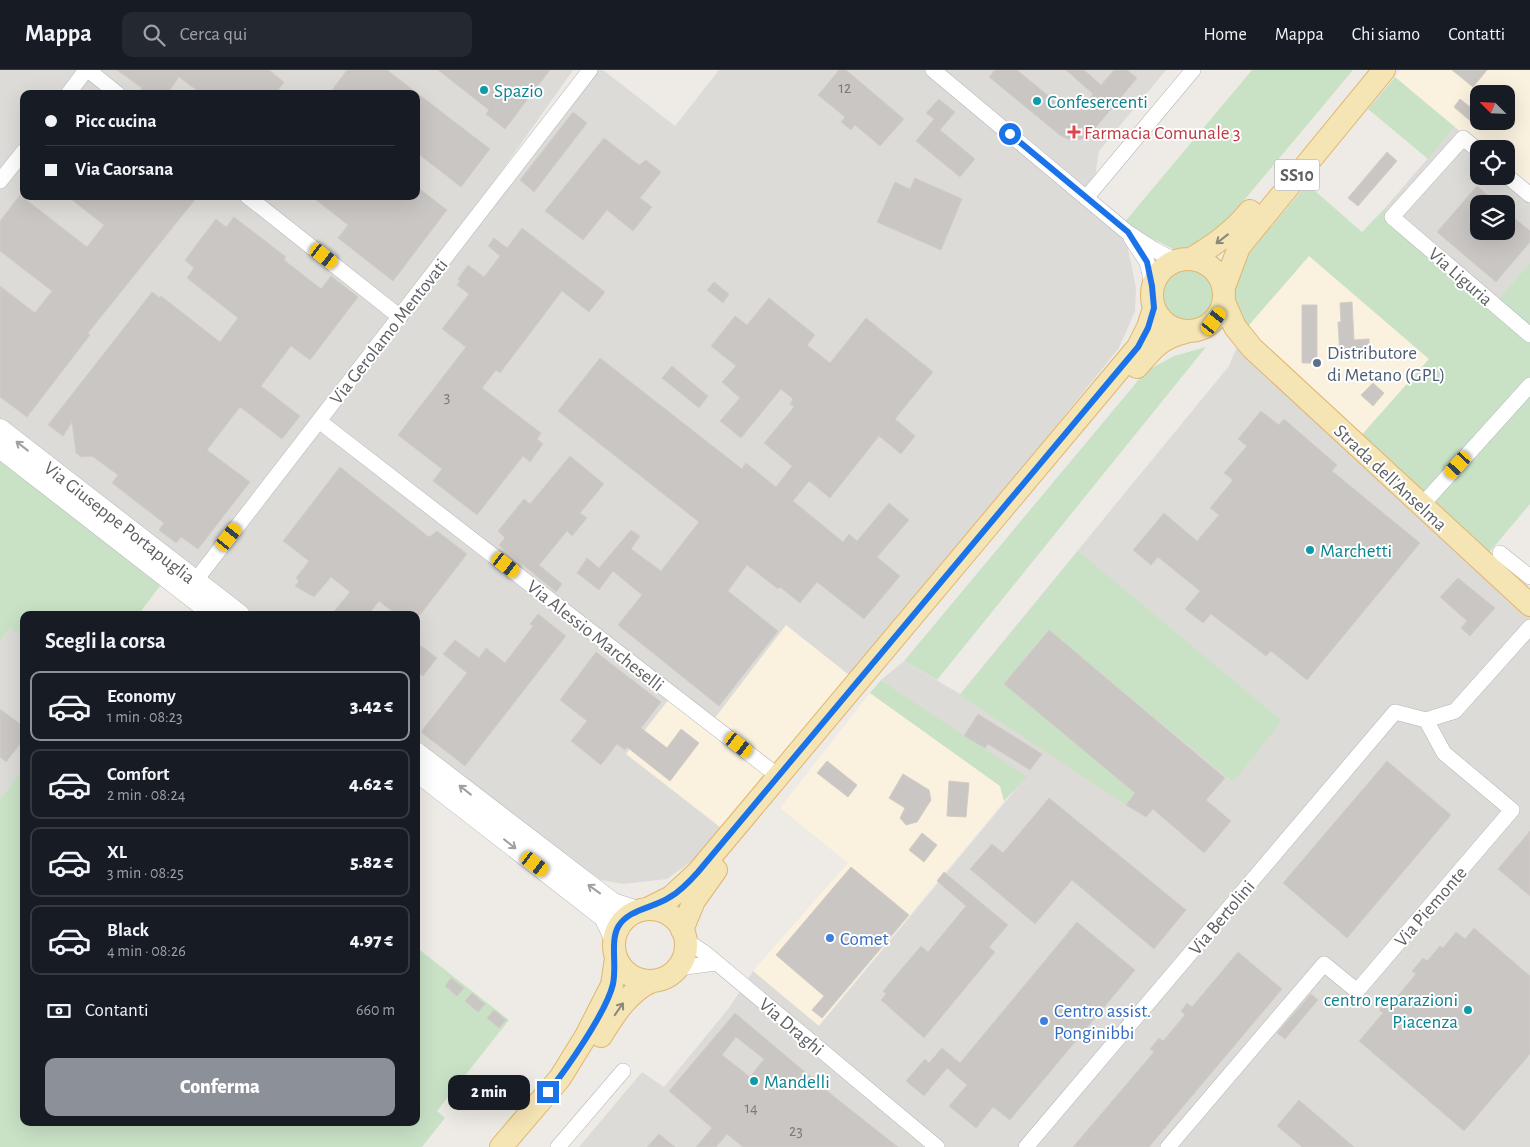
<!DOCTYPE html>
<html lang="it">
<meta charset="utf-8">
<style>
body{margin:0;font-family:"Alegreya Sans",sans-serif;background:#242831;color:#f1f3f6;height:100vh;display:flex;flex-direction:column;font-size:19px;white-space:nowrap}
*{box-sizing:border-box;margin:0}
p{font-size:16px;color:#9ea1a6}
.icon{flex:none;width:28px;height:28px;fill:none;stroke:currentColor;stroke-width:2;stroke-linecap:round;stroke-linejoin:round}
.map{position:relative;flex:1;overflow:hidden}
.panel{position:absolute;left:20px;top:541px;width:400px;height:515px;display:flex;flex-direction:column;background:#171b24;border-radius:10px;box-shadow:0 5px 20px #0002}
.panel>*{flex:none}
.banner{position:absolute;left:20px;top:20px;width:400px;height:110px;border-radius:10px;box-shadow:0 5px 20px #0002;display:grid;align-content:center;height:110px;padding:0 25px;background:#171b24}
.needle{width:32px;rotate:294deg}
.controls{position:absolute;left:1470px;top:15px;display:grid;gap:10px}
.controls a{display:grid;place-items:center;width:45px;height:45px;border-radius:10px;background:#171b24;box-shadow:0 5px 20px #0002;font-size:25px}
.end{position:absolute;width:22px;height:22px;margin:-11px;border:6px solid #1a73e8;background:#fff;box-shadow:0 0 0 2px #fff}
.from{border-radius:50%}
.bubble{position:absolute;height:35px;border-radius:10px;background:#171b24;box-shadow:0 5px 20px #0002;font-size:16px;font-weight:800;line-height:35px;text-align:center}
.car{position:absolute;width:15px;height:30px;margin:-15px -8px;border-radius:6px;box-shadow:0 0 4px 1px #0007;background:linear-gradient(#f5c518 24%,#345 0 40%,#f5c518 0 76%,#345 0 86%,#f5c518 0)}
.banner b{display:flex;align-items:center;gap:18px;height:48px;font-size:19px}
.banner b+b{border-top:1px solid #363941}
.banner i{width:12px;height:12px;background:#f1f3f6}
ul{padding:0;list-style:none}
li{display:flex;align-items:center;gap:15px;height:70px;margin:0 10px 8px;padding:0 15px;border:2px solid #363941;border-radius:10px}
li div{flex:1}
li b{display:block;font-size:19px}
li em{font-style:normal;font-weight:800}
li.active{border-color:#8c9099}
li>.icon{width:45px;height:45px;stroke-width:1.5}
h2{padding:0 25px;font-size:22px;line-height:60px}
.pay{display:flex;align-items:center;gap:12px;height:55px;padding:0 25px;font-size:19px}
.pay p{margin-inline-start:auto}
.action{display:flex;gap:10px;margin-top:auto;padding:10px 25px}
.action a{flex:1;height:58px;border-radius:10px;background:#8c9099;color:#fff;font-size:20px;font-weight:800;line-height:58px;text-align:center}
header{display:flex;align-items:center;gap:30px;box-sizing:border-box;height:70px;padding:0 25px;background:#171b24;border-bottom:1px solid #363941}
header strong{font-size:24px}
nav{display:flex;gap:28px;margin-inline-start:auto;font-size:18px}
.search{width:350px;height:45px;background:#242831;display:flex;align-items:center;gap:12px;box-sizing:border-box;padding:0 18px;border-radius:10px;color:#9ea1a6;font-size:19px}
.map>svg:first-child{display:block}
</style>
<header>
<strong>Mappa</strong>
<div class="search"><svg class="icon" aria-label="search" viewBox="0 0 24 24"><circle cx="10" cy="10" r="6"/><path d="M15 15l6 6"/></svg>Cerca qui</div>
<nav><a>Home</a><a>Mappa</a><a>Chi siamo</a><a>Contatti</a></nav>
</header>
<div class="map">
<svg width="1530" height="1077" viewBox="0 0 1530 1077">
<rect width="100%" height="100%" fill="#eeebe6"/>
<path fill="#faf1df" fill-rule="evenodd" d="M1401 0H1530V124L1506 103V79H1479L1395 7ZM1479 24H1506V51H1479Z
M1309 186 1429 289 1359 368 1243 262Z
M786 555 853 608 725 761 626 684 673 623 711 653Z
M870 623 1000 716 1004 731 818 956 753 901 848 793 780 738Z"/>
<path fill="#dddbd8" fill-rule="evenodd" d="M0 0H573L399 246 595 0H603L675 56 719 0H1166L1099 81 1092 126 1123 154 1136 218 1135 241 1119 278 853 608 786 555 711 653 673 624 626 684 725 761 699 786 667 809 623 814 601 810 416 678V545H230L0 370ZM24 24H416V126H24Z
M1455 57 1479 79V106H1506L1530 124V193L1494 234 1384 139ZM1479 134H1506V161H1479Z
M1243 262 1487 485 1530 519V1077H579L642 1002 664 1017 729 938 753 901 819 956 1026 707 881 610 904 591 960 624 1229 296Z
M10 558 24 569V697L0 729V571Z"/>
<path fill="#c9e2c6" d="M1252 0H1353L1210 171 1193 180H1175L1123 154Z
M1395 7 1455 57 1428 89 1368 39Z
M1307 114 1362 162 1384 139 1494 234 1530 193V434L1487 485 1359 368 1429 289 1309 186 1243 262 1230 222 1242 192Z
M1155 225a32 32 0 1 1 64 0a32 32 0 1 1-64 0Z
M1206 277 937 610 904 591 1146 301 1174 286Z
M0 380 166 508 138 545H24V569L10 558 0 571Z
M1078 481 1282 651 1233 712 1048 560 1004 614 1135 723 1126 735 960 625Z
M881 610 1027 707 1004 731 1000 716 870 623Z
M24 697V1052H416V877L509 950 437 1041 445 1048 422 1077H0V729Z"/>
<path fill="#c9c6c3" stroke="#d2cdc5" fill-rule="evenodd" d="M117 0H269L284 12 275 24H202L179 7 167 24H137L142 18Z
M347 0H387L490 79 461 117 416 82V24H329Z
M438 0H550L505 59 486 44 489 40Z
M839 0H846L904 49 880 76 855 55 851 60 841 52 845 47 818 25Z
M995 0H1017L1067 41 1074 38 1081 40 1093 24 1066 0H1084L1101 15 1114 0H1127L1137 8 1092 62 1082 69 1073 71 1061 66 989 7Z
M1452 0H1487L1473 17Z
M939 29 955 42 940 60 975 89 960 107 916 71 934 49 926 43Z
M1460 29 1479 44 1474 54 1454 37Z
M573 42 587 53 534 122 520 110Z
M604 68 639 95 646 90 661 102 640 128 652 137 633 161 607 140 583 170 545 141Z
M1387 82 1397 91 1358 136 1348 128Z
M915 108 962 129 941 180 877 152 895 112 910 119Z
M416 116 447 140 393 211 338 168 348 155 311 126H416Z
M1477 116 1498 134H1479V161H1506V141L1530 161V172L1496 212 1437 162Z
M20 125 87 177 104 155 67 126H198L88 263 90 265 27 347 0 327V216L35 243 52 221 0 181V151Z
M234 147 286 187 284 190 321 219 331 206 358 227 310 290 291 276 261 316 300 346 282 369 240 337 207 380 250 412 198 479 181 467 176 473 159 460 164 453 112 413 118 405 92 386 81 387 76 383 72 352 63 366 48 355 152 222 160 228 161 226 220 272 238 248 187 208 194 198 185 190 216 149 226 157Z
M522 158 605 222 589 242 562 221 500 303 496 300 482 318 541 363 537 369 543 374 530 392 523 386 477 445 433 411 442 399 398 365 466 277 442 259 469 224 457 215 460 211 458 209 468 195 484 207 500 186 488 176 494 168 507 178Z
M714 212 729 224 723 233 707 220Z
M769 228 815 265 807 275 830 293 866 248 933 302 895 349 915 366 901 384 879 366 830 428 809 411 793 431 843 472 849 464 857 471 889 433 909 450 877 487 900 506 864 549 817 512 800 533 780 517 778 519 747 495 728 521 778 561 719 636 618 555 642 525 613 501 599 520 577 503 587 488 599 498 631 460 640 466 631 479 661 501 699 452 558 341 600 288 742 399 746 393 776 417 792 396 764 373 794 337 790 334 793 329 781 319 741 368 720 351 740 328 722 312 736 296 711 276 735 246 747 255Z
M1352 232 1354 270 1369 269 1370 287 1340 288 1338 252H1341L1340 233Z
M1302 235H1317V293H1302Z
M672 296 708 326 699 338 662 308Z
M1373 313 1384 323 1373 336 1361 325Z
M1261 341 1279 355 1284 349 1337 395 1332 401 1420 473 1307 610 1271 581 1266 586 1211 544 1203 553 1185 539 1200 521 1158 487 1151 495 1133 480 1164 443 1197 471 1219 445 1210 438 1233 410 1224 403 1247 376 1238 369Z
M570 386 604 414 580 443 587 448 572 466 567 461 539 495 562 514 556 522 499 475 505 468 498 461 524 429 530 434Z
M340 397 429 467 437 461 467 484 420 545H397L379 531 368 545H331L350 522 331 507 314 527 295 516 299 511 296 508 309 491 283 471Z
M1458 508 1495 538 1470 566 1461 558 1467 551 1440 527Z
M538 544 566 566 465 696 421 662 467 603 443 584 455 570 479 588 486 578 505 593 533 556 530 554Z
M1049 560 1225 708 1206 730 1231 751 1204 783 1153 739 1146 747 1126 735 1135 723 1004 614Z
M416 572 437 588 423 606 416 601Z
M596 582 661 632 641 658 667 678 681 659 699 673 670 711 627 677 625 680 617 674 601 695 571 671 587 651 560 630Z
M0 639 24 657V669L6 692 0 687Z
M978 644 1042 684 1030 700 988 674 985 678 964 666Z
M827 691 857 715 848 727 817 703Z
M1387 691 1451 745 1347 868 1283 813Z
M903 704 929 720 931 730 917 752 906 755 900 748 905 738 889 728Z
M949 711 969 713 966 747 947 746Z
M1049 728 1186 840 1154 879 1072 810 1035 854 970 799 992 774 1003 783Z
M1530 761V826L1498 799Z
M922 763 937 775 924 792 909 780Z
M851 797 909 845 822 948 812 940 824 926 776 885Z
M944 802 1008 855 989 877 995 882 924 968 881 930 886 924 883 921 921 876 928 882 966 836 937 811Z
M1077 852 1135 900 1010 1050 993 1037 976 1058 949 1036 967 1015 947 998 924 1026 906 1011 925 989 929 993 942 978 960 993Z
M1474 858 1530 906V984L1464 1061 1359 971 1383 943 1379 940 1392 925 1396 928 1416 904 1412 901 1423 888 1427 891 1440 876 1443 878 1456 862 1465 869Z
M1238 882 1282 919 1149 1077H1073L1154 982 1150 979 1159 968 1163 971 1185 945 1181 941 1187 933 1192 937Z
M451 908 464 918 457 926 445 916Z
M472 923 485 934 478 942 465 931Z
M1311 924 1318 930 1285 969 1277 963Z
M494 940 506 950 499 958 487 948Z
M735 943 837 1029 898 1077H743L727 1064 716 1077H696L712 1058 669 1021ZM736 967 764 989 750 1007 722 985Z
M1299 1030 1354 1077H1302L1277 1056Z
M659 1064 675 1077H647Z"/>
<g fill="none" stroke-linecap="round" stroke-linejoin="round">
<defs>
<path id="street" d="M88 0 118 24
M933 0 1127 162 1153 179 1176 191
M68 24 86 0
M1479 81 1463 68 1392 147 1530 265
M1506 105 1530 125
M0 111 24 81
M247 126 400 247
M1086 128 1193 0
M1131 168 1147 192 1153 217
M319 351 778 706
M1422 435 1530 315
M1500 483 1530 507
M189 519 590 0
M685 870 705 883 937 1077
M678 898 716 893
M558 1077 623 1001
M1026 1077 1395 642 1426 650
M1168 1077 1324 894 1357 921 1512 740 1444 683 1426 650 1455 641 1530 557"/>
<path id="secondary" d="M0 359 240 545
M0 378 215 545
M416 682 613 833 637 841
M416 701 604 847 614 868"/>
<path id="primary" d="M1152 225a36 36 0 1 1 72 0a36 36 0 1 1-72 0Z
M1191 189C1214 175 1233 162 1250 141
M1224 217 1239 177 1384 0
M1224 232 1235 257 1252 278 1530 535
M1137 297C1153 278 1161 268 1185 262
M647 839 671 827 698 802 1138 277 1148 257 1154 238
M614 875a36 36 0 1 1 72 0a36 36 0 1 1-72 0Z
M682 860 694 831 716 800
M601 966C614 945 628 922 652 911
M501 1077 560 1008 586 966 612 915 616 888"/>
</defs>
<use href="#street" stroke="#b3b6b9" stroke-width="16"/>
<use href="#secondary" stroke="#b2b5b9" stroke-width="21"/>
<use href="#primary" stroke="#e0b56e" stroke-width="24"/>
<use href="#street" stroke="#fff" stroke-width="15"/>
<use href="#secondary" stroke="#fff" stroke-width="20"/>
<use href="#primary" stroke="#f5e4b4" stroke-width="22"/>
</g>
<defs><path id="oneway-shaft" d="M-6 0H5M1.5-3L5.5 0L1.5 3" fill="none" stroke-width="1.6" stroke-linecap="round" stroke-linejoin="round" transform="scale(1.25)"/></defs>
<g stroke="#8b887c">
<use href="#oneway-shaft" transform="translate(1222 169) rotate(142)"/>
<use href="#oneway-shaft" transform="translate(619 939) rotate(-55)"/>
</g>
<g stroke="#9ea0a2">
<use href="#oneway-shaft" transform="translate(22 376) rotate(-142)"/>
<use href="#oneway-shaft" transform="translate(465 720) rotate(-142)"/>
<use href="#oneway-shaft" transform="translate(510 774) rotate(38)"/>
<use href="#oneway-shaft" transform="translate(594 819) rotate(-144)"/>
</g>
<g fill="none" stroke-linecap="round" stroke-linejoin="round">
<path stroke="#1a73e8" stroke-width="6" d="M548 1022C566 1000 607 941 613 914 617 895 610 872 618 857 628 839 654 838 670 827 681 821 690 811 698 802L1138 277 1148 258 1154 238 1152 216 1147 192 1128 162 1010 64"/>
</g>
<g fill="#0f9aa8" stroke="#fff" stroke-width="2">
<circle cx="484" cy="20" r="5"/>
<circle cx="1037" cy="31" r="5"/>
<circle cx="1310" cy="480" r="5"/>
<circle cx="1468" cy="940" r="5"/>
<circle cx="754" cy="1011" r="5"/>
</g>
<path fill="#e0444e" stroke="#fff" stroke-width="2" d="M1071.5 54.5h5v5h5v5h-5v5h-5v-5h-5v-5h5z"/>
<circle fill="#5c6f8a" stroke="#fff" stroke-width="2" cx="1317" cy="293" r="5"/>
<g fill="#3f7fe0" stroke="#fff" stroke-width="2">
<circle cx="830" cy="868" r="5"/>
<circle cx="1044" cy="951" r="5"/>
</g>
<g text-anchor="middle" stroke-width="4" stroke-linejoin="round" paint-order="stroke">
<g font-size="16" fill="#797a7c">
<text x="845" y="23">12</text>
<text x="447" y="332">3</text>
<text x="751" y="1043">14</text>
<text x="796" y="1066">23</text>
</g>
<rect fill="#fff" stroke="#8e9092" stroke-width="1" x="1274.5" y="89.5" width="45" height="31" rx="4"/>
<g font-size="18" font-weight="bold" fill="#5e6164">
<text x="1297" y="111">SS10</text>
</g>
<g font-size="19" fill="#0d838f" stroke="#fff" text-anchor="start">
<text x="494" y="27">Spazio</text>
<text x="1047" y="38">Confesercenti</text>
<text x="1320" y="487">Marchetti</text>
<text x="1458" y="936" text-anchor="end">centro reparazioni<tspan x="1458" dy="22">Piacenza</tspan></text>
<text x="764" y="1018">Mandelli</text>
</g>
<g font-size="19" fill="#be3a42" stroke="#fff" text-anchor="start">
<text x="1084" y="69">Farmacia Comunale 3</text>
</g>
<g font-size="19" fill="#5e6164" stroke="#fff">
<text transform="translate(1461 206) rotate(41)" y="7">Via Liguria</text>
<text transform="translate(388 261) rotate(-52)" y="7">Via Gerolamo Mentovati</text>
<text transform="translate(1391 407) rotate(43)" y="7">Strada dell'Anselma</text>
<text transform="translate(120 452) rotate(38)" y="7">Via Giuseppe Portapuglia</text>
<text transform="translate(596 565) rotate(38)" y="7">Via Alessio Marcheselli</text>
<text transform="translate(1430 836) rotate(-49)" y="7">Via Piemonte</text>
<text transform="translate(1221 847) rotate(-50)" y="7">Via Bertolini</text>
<text transform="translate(792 956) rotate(40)" y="7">Via Draghi</text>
</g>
<g font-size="19" fill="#4e5e75" stroke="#fff" text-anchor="start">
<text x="1327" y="289">Distributore<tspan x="1327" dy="22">di Metano (GPL)</tspan></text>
</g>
<g font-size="19" fill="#366cbe" stroke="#fff" text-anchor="start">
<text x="840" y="875">Comet</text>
<text x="1054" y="947">Centro assist.<tspan x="1054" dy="22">Ponginibbi</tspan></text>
</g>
</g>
</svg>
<div class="controls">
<a><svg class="needle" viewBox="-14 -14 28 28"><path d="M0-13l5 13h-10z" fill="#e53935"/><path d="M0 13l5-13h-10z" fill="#9ea1a6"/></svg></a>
<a><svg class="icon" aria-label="locate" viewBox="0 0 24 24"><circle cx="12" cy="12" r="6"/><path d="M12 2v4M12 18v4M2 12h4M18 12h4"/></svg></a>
<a><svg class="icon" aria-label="layers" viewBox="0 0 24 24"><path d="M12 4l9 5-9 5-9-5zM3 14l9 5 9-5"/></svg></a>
</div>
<i class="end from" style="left:1010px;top:64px"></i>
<i class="end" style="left:548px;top:1022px"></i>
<div class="bubble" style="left:448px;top:1005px;width:82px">2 min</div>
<i class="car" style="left:324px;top:186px;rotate:128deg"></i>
<i class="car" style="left:1214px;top:251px;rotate:37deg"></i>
<i class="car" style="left:1458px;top:395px;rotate:222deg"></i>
<i class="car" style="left:229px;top:467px;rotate:38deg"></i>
<i class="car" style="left:506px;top:495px;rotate:128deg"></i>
<i class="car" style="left:739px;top:675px;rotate:128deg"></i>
<i class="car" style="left:535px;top:794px;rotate:127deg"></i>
<div class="banner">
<b><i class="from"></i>Picc cucina</b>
<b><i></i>Via Caorsana</b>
</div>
<section class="panel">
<h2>Scegli la corsa</h2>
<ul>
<li class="active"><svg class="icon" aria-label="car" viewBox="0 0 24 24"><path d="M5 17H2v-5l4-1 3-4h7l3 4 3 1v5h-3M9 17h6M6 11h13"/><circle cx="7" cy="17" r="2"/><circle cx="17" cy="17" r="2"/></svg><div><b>Economy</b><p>1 min · 08:23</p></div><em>3.42 €</em></li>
<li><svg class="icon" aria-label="car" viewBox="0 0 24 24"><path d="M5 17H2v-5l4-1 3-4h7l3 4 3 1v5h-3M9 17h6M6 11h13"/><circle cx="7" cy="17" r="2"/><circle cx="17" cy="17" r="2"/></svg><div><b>Comfort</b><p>2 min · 08:24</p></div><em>4.62 €</em></li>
<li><svg class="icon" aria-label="car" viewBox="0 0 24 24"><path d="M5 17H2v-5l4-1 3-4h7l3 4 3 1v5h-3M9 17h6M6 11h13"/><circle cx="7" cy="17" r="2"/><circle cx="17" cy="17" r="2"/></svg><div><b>XL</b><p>3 min · 08:25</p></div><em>5.82 €</em></li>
<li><svg class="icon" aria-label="car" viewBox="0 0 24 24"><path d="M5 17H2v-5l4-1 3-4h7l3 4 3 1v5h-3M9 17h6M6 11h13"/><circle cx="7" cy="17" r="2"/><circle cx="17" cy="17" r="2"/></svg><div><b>Black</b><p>4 min · 08:26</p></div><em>4.97 €</em></li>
</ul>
<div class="pay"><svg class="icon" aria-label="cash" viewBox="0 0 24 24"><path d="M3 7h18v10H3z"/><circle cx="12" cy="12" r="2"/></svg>Contanti<p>660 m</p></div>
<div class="action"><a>Conferma</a></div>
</section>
</div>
